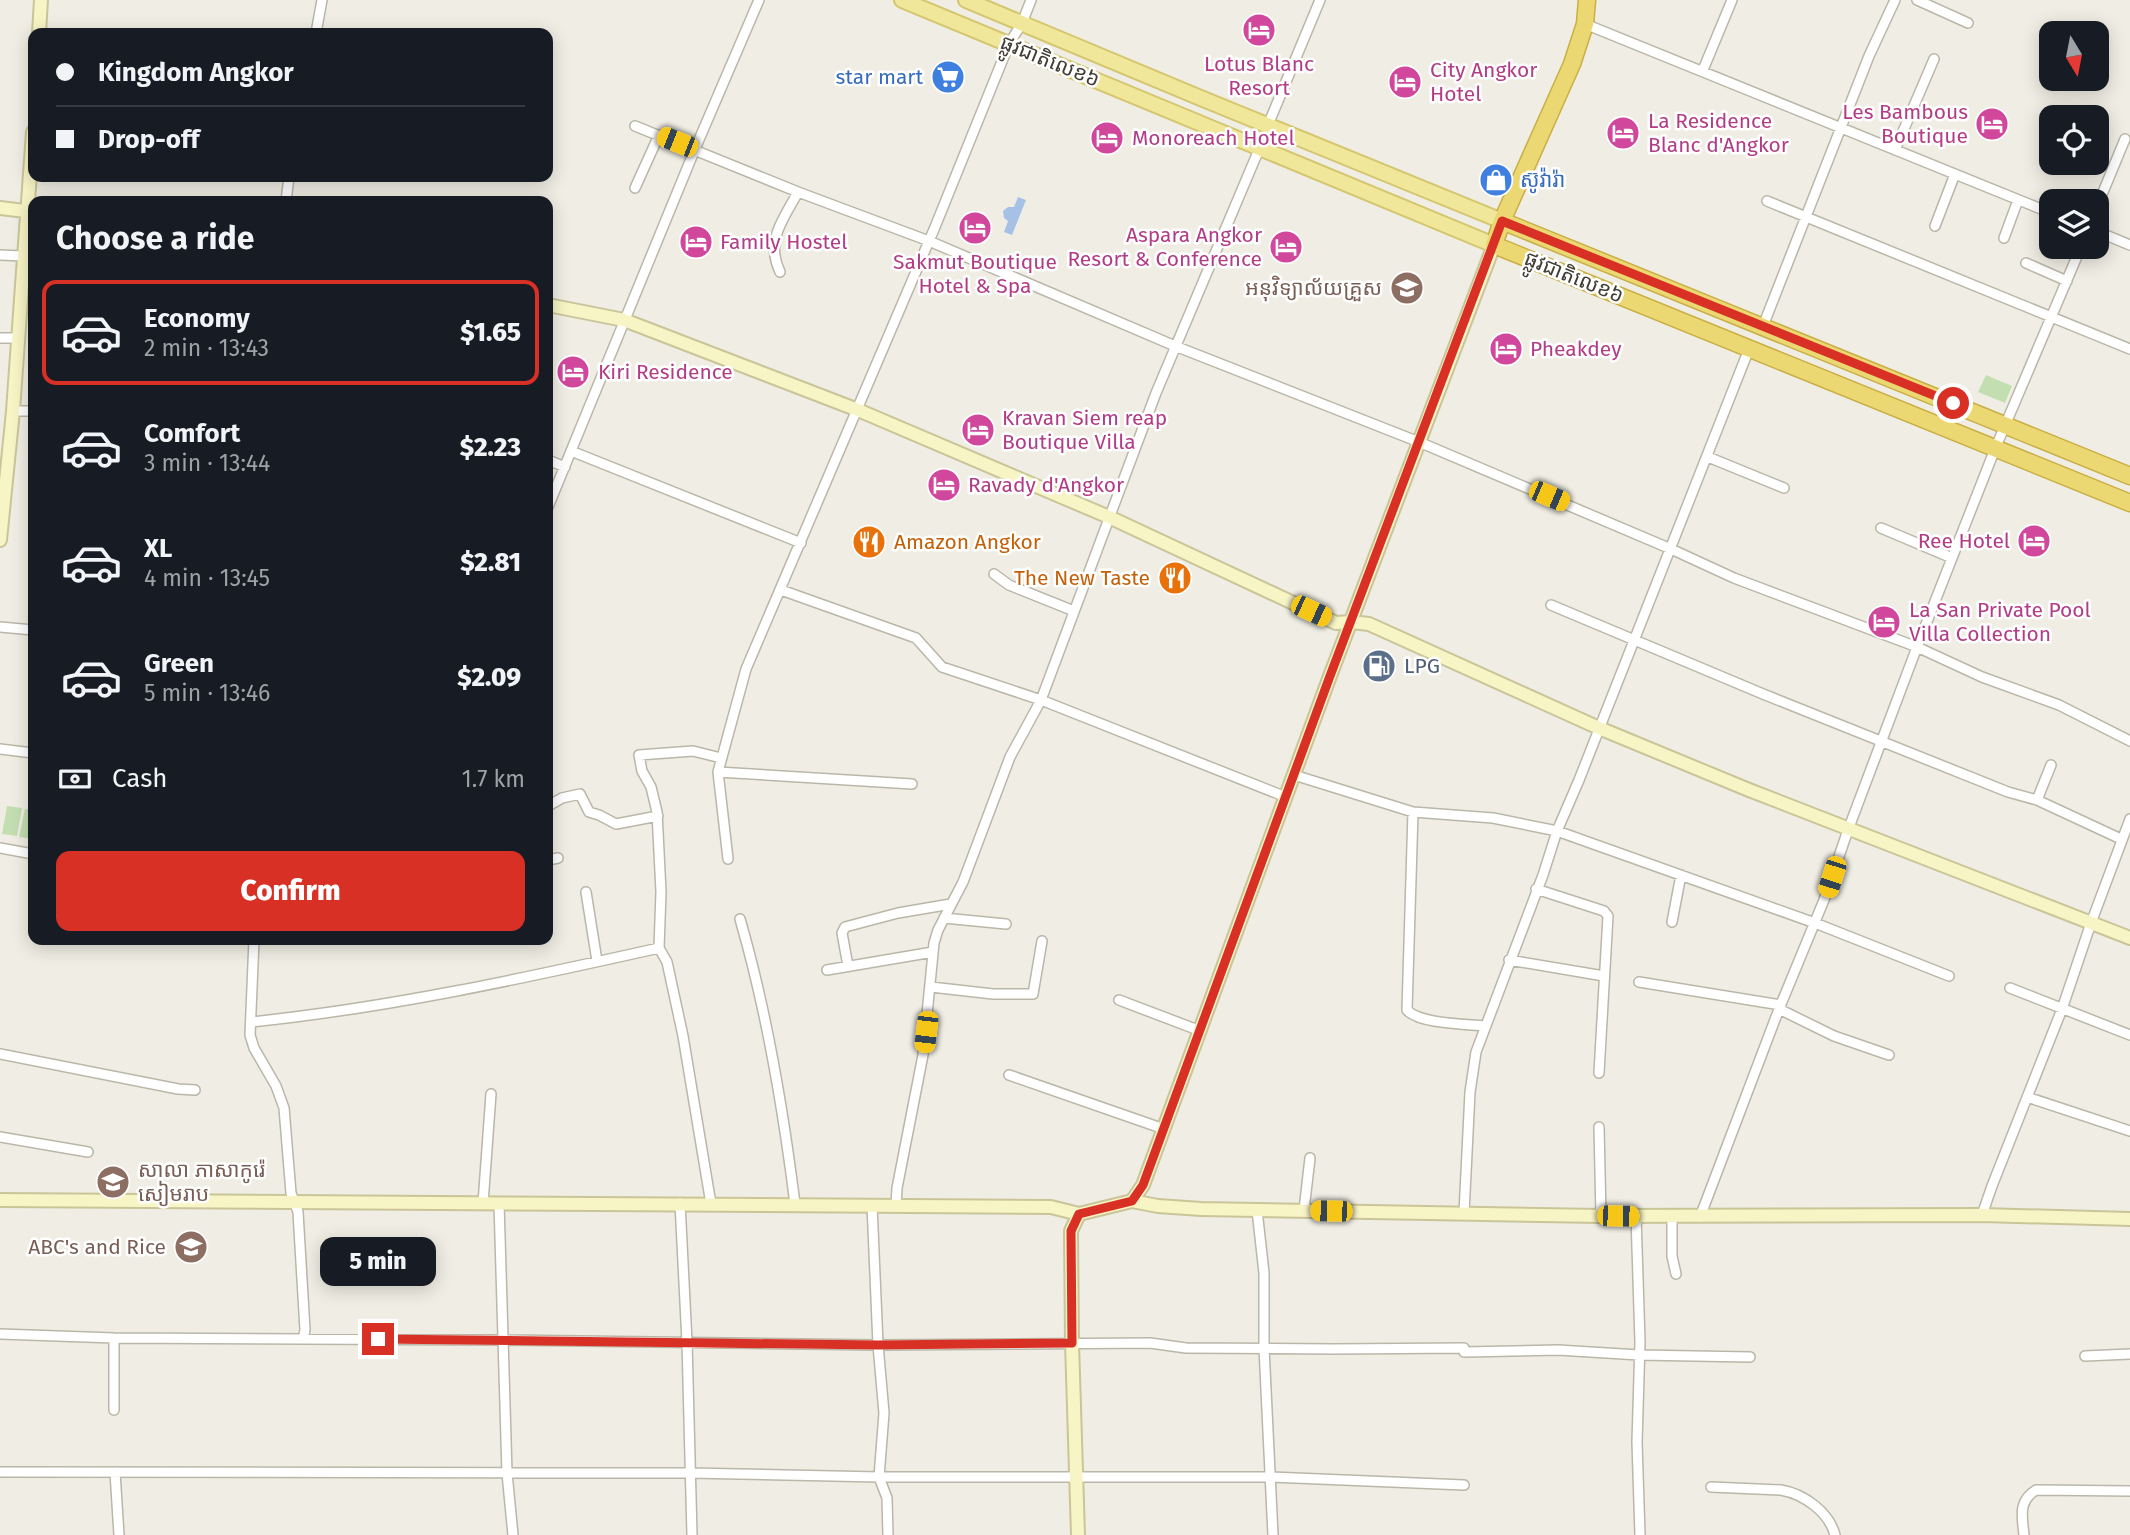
<!DOCTYPE html>
<meta charset="utf-8">
<style>
body{margin:0;font-family:"Fira Sans","Noto Sans Khmer",sans-serif;background:#242831;color:#f1f3f6;height:100vh;display:flex;flex-direction:column;font-size:26px;white-space:nowrap}
*{box-sizing:border-box;margin:0}
p{font-size:23px;color:#9ea1a6}
.icon{flex:none;width:38px;height:38px;fill:none;stroke:currentColor;stroke-width:2;stroke-linecap:round;stroke-linejoin:round}
.map{position:relative;flex:1;overflow:hidden}
.side{position:absolute;left:28px;top:196px;width:525px;height:749px;display:flex;flex-direction:column;background:#171b24;border-radius:14px;box-shadow:0 4px 18px #0003}
.side>*{flex:none}
.hud{position:absolute;left:28px;top:28px;width:525px;height:154px;border-radius:14px;box-shadow:0 4px 18px #0003;display:grid;align-content:center;height:154px;padding:0 28px;background:#171b24}
.needle{width:46px;rotate:170deg}
.controls{position:absolute;left:2039px;top:21px;display:grid;gap:14px}
.controls a{display:grid;place-items:center;width:70px;height:70px;border-radius:14px;background:#171b24;box-shadow:0 4px 18px #0003;font-size:35px}
.end{position:absolute;width:32px;height:32px;margin:-16px;border:9px solid #d93025;background:#fff;box-shadow:0 0 0 4px #fff}
.from{border-radius:50%}
.bubble{position:absolute;height:49px;border-radius:14px;background:#171b24;box-shadow:0 4px 18px #0003;font-size:23px;font-weight:800;line-height:49px;text-align:center}
.car{position:absolute;width:21px;height:42px;margin:-21px -10px;border-radius:9px;box-shadow:0 0 5px 2px #0007;background:linear-gradient(#f5c518 24%,#345 0 40%,#f5c518 0 76%,#345 0 86%,#f5c518 0)}
.hud b{display:flex;align-items:center;gap:24px;height:66px;font-size:26px}
.hud b+b{border-top:2px solid #363941}
.hud i{width:18px;height:18px;background:#f1f3f6}
ul{padding:0;list-style:none}
li{display:flex;align-items:center;gap:21px;height:105px;margin:0 14px 10px;padding:0 14px;border:4px solid transparent;border-radius:14px}
li div{flex:1}
li b{display:block;font-size:26px}
li em{font-style:normal;font-weight:800}
li.active{border-color:#d93025}
li>.icon{width:63px;height:63px;stroke-width:1.5}
h2{padding:0 28px;font-size:32px;line-height:84px}
.pay{display:flex;align-items:center;gap:18px;height:77px;padding:0 28px;font-size:26px}
.pay p{margin-inline-start:auto}
.primary-button{display:flex;gap:14px;margin-top:auto;padding:14px 28px}
.primary-button a{flex:1;height:80px;border-radius:14px;background:#d93025;color:#fff;font-size:28px;font-weight:800;line-height:80px;text-align:center}
.map>svg:first-child{display:block}
</style>
<div class="map">
<svg width="2130" height="1535" viewBox="0 0 2130 1535">
<rect width="100%" height="100%" fill="#f0eee4"/>
<path fill="#c3dfb1" d="M1986 375 2012 386 2005 403 1978 392Z
M7 806 22 808 17 836 2 834Z
M25 809 33 810V839L19 837Z"/>
<path fill="#a7c1e6" d="M1018 197 1026 200 1012 235 1004 232 1008 221 1004 218 1003 211 1008 207H1014Z"/>
<g fill="none" stroke-linecap="round" stroke-linejoin="round">
<defs>
<path id="street" d="M1917 0 1968 23
M1585 24 2051 213
M316 33 322 0
M1703 70 1732 0
M1268 125 1320 0
M635 126 798 192 929 241 1175 346 1419 442 1671 549 1734 578 1917 647 1982 677 2059 705 2130 741
M1895 150 1934 59
M635 188 659 135
M286 201 289 177
M1767 201 2130 349
M2096 209 2125 139
M1935 226 1955 174
M2096 231 2130 245
M2004 238 2018 200
M0 255 23 256
M2026 263 2067 281
M780 272C765 240 783 220 798 192
M1763 326 1869 56 1895 0
M0 338H19
M13 411H33
M571 451 801 543
M1708 457 1784 488
M548 460 565 467
M548 507 695 149 759 0
M1881 528 1952 558
M994 574 1009 585 1074 611
M781 590 916 638 942 667 1041 700 1286 797
M1551 605 1763 694 2008 792 2037 800 2121 839
M0 627 33 630
M0 749 33 753
M718 772 912 784
M1294 775 1413 812 1493 818 1557 831 1815 923 1949 976
M2037 800 2051 765
M548 806 562 798 580 794 589 812 599 815 616 824 658 816
M1413 812 1407 1010C1419 1024 1466 1024 1485 1026
M0 848 33 854
M728 859 718 772 746 669 935 227 1009 44 1022 23 1031 0
M548 860 558 858
M1536 889 1604 911 1608 916 1599 1073
M586 892 597 961
M944 918 1006 924
M740 919C767 1012 783 1108 795 1204
M1672 922 1681 875
M254 940 250 1035 254 1048 276 1086 284 1108 291 1193 298 1212 305 1330 303 1339
M1509 960 1604 976
M848 966 842 933 845 927 898 913 951 904
M827 970 933 952
M1639 982 1781 1005
M931 987 993 994H1033L1042 941
M2010 988 2130 1035
M1119 1000 1198 1030
M1779 1009 1834 1036 1889 1055
M251 1022C388 1008 525 978 659 948
M0 1054 178 1089 195 1090
M1009 1075 1164 1129
M2027 1097 2130 1131
M1599 1127 1601 1216
M0 1137 88 1152
M483 1203 491 1094
M499 1203 507 1473 513 1535
M680 1203 687 1342 692 1535
M711 1204 683 1036 667 962 659 948 661 892 657 812 651 787 642 771 639 755 693 751 721 758
M872 1205 878 1345 884 1413 879 1477 887 1498 888 1535
M896 1205 897 1188 923 1055 934 943 938 930 963 882 1010 757 1041 700 1156 393 1260 147
M1257 1210 1264 1273V1348L1273 1535
M1304 1210 1310 1158
M1464 1213 1470 1092 1476 1052 1543 875 1557 831 1579 780 1749 349
M1982 1215 1992 1186 2062 1009 2091 923 2130 819
M1636 1216 1640 1342 1637 1442 1640 1535
M1672 1217V1256L1676 1274
M1700 1217 1779 1009 1824 900 1848 830 1917 647 1995 449 2081 247
M0 1334 114 1338 504 1340 878 1345 1150 1343 1186 1348 1334 1349 1464 1348
M114 1338V1410
M1464 1352 1558 1350 1639 1355 1750 1357
M2085 1356 2130 1354
M0 1472 690 1473 879 1477H1271L1464 1485
M115 1472 119 1535
M1711 1487 1781 1490C1804 1494 1829 1512 1835 1535
M2024 1535C2022 1516 2018 1501 2036 1490L2130 1491"/>
<path id="secondary" d="M39 33 41 0
M0 208 33 212
M548 305 624 320 858 410 1109 517 1336 623 1351 622 1369 624 1599 728 1749 790 2130 938
M0 540 13 411 33 132
M0 1200 1051 1207 1079 1214
M1132 1201 1158 1206 1201 1209 1601 1216 1982 1215 2130 1219
M1078 1535 1072 1343 1071 1231 1079 1214 1132 1201 1143 1185 1330 676 1494 245"/>
<path id="primary" d="M902 0 1494 245
M966 0 1203 99 1502 221"/>
<path id="highway" d="M1587 0 1585 24 1572 64 1502 221 1494 245 2130 503
M1502 221 2130 476"/>
</defs>
<use href="#street" stroke="#bab7a8" stroke-width="12"/>
<use href="#secondary" stroke="#cac599" stroke-width="16"/>
<use href="#primary" stroke="#d4c66e" stroke-width="18"/>
<use href="#highway" stroke="#c9af45" stroke-width="19"/>
<use href="#street" stroke="#fff" stroke-width="9"/>
<use href="#secondary" stroke="#f7f4c6" stroke-width="12"/>
<use href="#primary" stroke="#f1e79b" stroke-width="14"/>
<use href="#highway" stroke="#ecd873" stroke-width="16"/>
</g>
<g fill="none" stroke-linecap="round" stroke-linejoin="round">
<path stroke="#d93025" stroke-width="9" d="M378 1339 878 1345 1072 1343 1071 1231 1079 1214 1132 1201 1143 1185 1330 676 1502 221 1953 403"/>
</g>
<defs>
<symbol id="hotel-disc" viewBox="-11 -11 22 22"><circle r="9.5" fill="#d1479c" stroke="#fff"/><path d="M-6-4.5h1.5V1H6V5H4.5V3h-9V5H-6ZM-4 0a1.8 1.8 0 1 1 3.6 0ZM.5 0V-2.5h3Q6-2.5 6 0Z" fill="#fff"/></symbol>
<symbol id="supermarket-disc" viewBox="-11 -11 22 22"><circle r="9.5" fill="#3f7fe0" stroke="#fff"/><path d="M-6-5.5h2.5l.6 2H6L4.5 2H-2.5L-4.4-4H-6ZM-1.5 3.2a1.3 1.3 0 1 0 .1 0ZM3 3.2a1.3 1.3 0 1 0 .1 0Z" fill="#fff"/></symbol>
<symbol id="shop-disc" viewBox="-11 -11 22 22"><circle r="9.5" fill="#3f7fe0" stroke="#fff"/><path d="M-5-2.5h2.3a2.7 3.5 0 0 1 5.4 0H5L5.5 6h-11ZM-1.5-2.5h3a1.5 2.3 0 0 0-3 0Z" fill="#fff"/></symbol>
<symbol id="school-disc" viewBox="-11 -11 22 22"><circle r="9.5" fill="#8d6e63" stroke="#fff"/><path d="M0-5L7-2L0 1L-7-2ZM-4 1L0 2.5L4 1V4Q0 6-4 4Z" fill="#fff"/></symbol>
<symbol id="restaurant-disc" viewBox="-11 -11 22 22"><circle r="9.5" fill="#e8710a" stroke="#fff"/><path d="M-5-6h1v4h1v-4h1v4h1v-4h1v5L-1.5 .5V6h-2V.5L-5-1ZM5-6V6H3V1.5H1.5Q1.5-4 5-6Z" fill="#fff"/></symbol>
<symbol id="fuel-disc" viewBox="-11 -11 22 22"><circle r="9.5" fill="#5c6f8a" stroke="#fff"/><path d="M-5.5-6h7V0h2V4h1.3V-2.5L3-4.5l.8-.8L6-3V5H2.5V1h-1V6h-7ZM-4.2-4.7v3.2H.2V-4.7Z" fill="#fff"/></symbol>
</defs>
<g fill-rule="evenodd">
<use href="#hotel-disc" x="1240" y="11" width="38" height="38"/>
<use href="#supermarket-disc" x="929" y="58" width="38" height="38"/>
<use href="#hotel-disc" x="1386" y="63" width="38" height="38"/>
<use href="#hotel-disc" x="1973" y="105" width="38" height="38"/>
<use href="#hotel-disc" x="1604" y="114" width="38" height="38"/>
<use href="#hotel-disc" x="1088" y="119" width="38" height="38"/>
<use href="#shop-disc" x="1477" y="161" width="38" height="38"/>
<use href="#hotel-disc" x="956" y="209" width="38" height="38"/>
<use href="#hotel-disc" x="677" y="223" width="38" height="38"/>
<use href="#hotel-disc" x="1267" y="228" width="38" height="38"/>
<use href="#school-disc" x="1388" y="269" width="38" height="38"/>
<use href="#hotel-disc" x="1487" y="330" width="38" height="38"/>
<use href="#hotel-disc" x="554" y="353" width="38" height="38"/>
<use href="#hotel-disc" x="959" y="411" width="38" height="38"/>
<use href="#hotel-disc" x="925" y="466" width="38" height="38"/>
<use href="#hotel-disc" x="2015" y="522" width="38" height="38"/>
<use href="#restaurant-disc" x="850" y="523" width="38" height="38"/>
<use href="#restaurant-disc" x="1156" y="559" width="38" height="38"/>
<use href="#hotel-disc" x="1865" y="603" width="38" height="38"/>
<use href="#fuel-disc" x="1360" y="647" width="38" height="38"/>
<use href="#school-disc" x="94" y="1163" width="38" height="38"/>
<use href="#school-disc" x="172" y="1228" width="38" height="38"/>
</g>
<g text-anchor="middle" stroke-width="5" stroke-linejoin="round" paint-order="stroke">
<g font-size="21" fill="#413e35" stroke="#fff">
<text transform="translate(1050 61) rotate(22)" y="7">ផ្លូវជាតិលេខ៦</text>
<text transform="translate(1574 277) rotate(22)" y="7">ផ្លូវជាតិលេខ៦</text>
</g>
<g font-size="21" fill="#b23c85" stroke="#fff" text-anchor="start">
<text x="1259" y="71" text-anchor="middle">Lotus Blanc<tspan x="1259" dy="24">Resort</tspan></text>
<text x="1430" y="77">City Angkor<tspan x="1430" dy="24">Hotel</tspan></text>
<text x="1968" y="119" text-anchor="end">Les Bambous<tspan x="1968" dy="24">Boutique</tspan></text>
<text x="1648" y="128">La Residence<tspan x="1648" dy="24">Blanc d'Angkor</tspan></text>
<text x="1132" y="145">Monoreach Hotel</text>
<text x="1262" y="242" text-anchor="end">Aspara Angkor<tspan x="1262" dy="24">Resort &amp; Conference</tspan></text>
<text x="720" y="249">Family Hostel</text>
<text x="975" y="269" text-anchor="middle">Sakmut Boutique<tspan x="975" dy="24">Hotel &amp; Spa</tspan></text>
<text x="1530" y="356">Pheakdey</text>
<text x="598" y="379">Kiri Residence</text>
<text x="1002" y="425">Kravan Siem reap<tspan x="1002" dy="24">Boutique Villa</tspan></text>
<text x="968" y="492">Ravady d'Angkor</text>
<text x="2010" y="548" text-anchor="end">Ree Hotel</text>
<text x="1909" y="617">La San Private Pool<tspan x="1909" dy="24">Villa Collection</tspan></text>
</g>
<g font-size="21" fill="#366cbe" stroke="#fff" text-anchor="end">
<text x="923" y="84">star mart</text>
<text x="1520" y="187" text-anchor="start">ស៊ូវ៉ារ៉ា</text>
</g>
<g font-size="21" fill="#785e54" stroke="#fff" text-anchor="end">
<text x="1382" y="295">អនុវិទ្យាល័យគ្រួស</text>
<text x="138" y="1177" text-anchor="start">សាលា ភាសាកូរ៉េ<tspan x="138" dy="24">សៀមរាប</tspan></text>
<text x="166" y="1254">ABC's and Rice</text>
</g>
<g font-size="21" fill="#c56008" stroke="#fff" text-anchor="start">
<text x="894" y="549">Amazon Angkor</text>
<text x="1150" y="585" text-anchor="end">The New Taste</text>
</g>
<g font-size="21" fill="#4e5e75" stroke="#fff" text-anchor="start">
<text x="1404" y="673">LPG</text>
</g>
</g>
</svg>
<div class="controls">
<a><svg class="needle" viewBox="-14 -14 28 28"><path d="M0-13l5 13h-10z" fill="#e53935"/><path d="M0 13l5-13h-10z" fill="#9ea1a6"/></svg></a>
<a><svg class="icon" aria-label="locate" viewBox="0 0 24 24"><circle cx="12" cy="12" r="6"/><path d="M12 2v4M12 18v4M2 12h4M18 12h4"/></svg></a>
<a><svg class="icon" aria-label="layers" viewBox="0 0 24 24"><path d="M12 4l9 5-9 5-9-5zM3 14l9 5 9-5"/></svg></a>
</div>
<i class="end from" style="left:1953px;top:403px"></i>
<i class="end" style="left:378px;top:1339px"></i>
<div class="bubble" style="left:320px;top:1237px;width:116px">5 min</div>
<i class="car" style="left:677px;top:142px;rotate:292deg"></i>
<i class="car" style="left:1549px;top:496px;rotate:113deg"></i>
<i class="car" style="left:1311px;top:611px;rotate:115deg"></i>
<i class="car" style="left:1832px;top:877px;rotate:198deg"></i>
<i class="car" style="left:926px;top:1032px;rotate:187deg"></i>
<i class="car" style="left:1331px;top:1211px;rotate:271deg"></i>
<i class="car" style="left:1618px;top:1216px;rotate:91deg"></i>
<div class="hud">
<b><i class="from"></i>Kingdom Angkor</b>
<b><i></i>Drop-off</b>
</div>
<section class="side">
<h2>Choose a ride</h2>
<ul>
<li class="active"><svg class="icon" aria-label="car" viewBox="0 0 24 24"><path d="M5 17H2v-5l4-1 3-4h7l3 4 3 1v5h-3M9 17h6M6 11h13"/><circle cx="7" cy="17" r="2"/><circle cx="17" cy="17" r="2"/></svg><div><b>Economy</b><p>2 min · 13:43</p></div><em>$1.65</em></li>
<li><svg class="icon" aria-label="car" viewBox="0 0 24 24"><path d="M5 17H2v-5l4-1 3-4h7l3 4 3 1v5h-3M9 17h6M6 11h13"/><circle cx="7" cy="17" r="2"/><circle cx="17" cy="17" r="2"/></svg><div><b>Comfort</b><p>3 min · 13:44</p></div><em>$2.23</em></li>
<li><svg class="icon" aria-label="car" viewBox="0 0 24 24"><path d="M5 17H2v-5l4-1 3-4h7l3 4 3 1v5h-3M9 17h6M6 11h13"/><circle cx="7" cy="17" r="2"/><circle cx="17" cy="17" r="2"/></svg><div><b>XL</b><p>4 min · 13:45</p></div><em>$2.81</em></li>
<li><svg class="icon" aria-label="car" viewBox="0 0 24 24"><path d="M5 17H2v-5l4-1 3-4h7l3 4 3 1v5h-3M9 17h6M6 11h13"/><circle cx="7" cy="17" r="2"/><circle cx="17" cy="17" r="2"/></svg><div><b>Green</b><p>5 min · 13:46</p></div><em>$2.09</em></li>
</ul>
<div class="pay"><svg class="icon" aria-label="cash" viewBox="0 0 24 24"><path d="M3 7h18v10H3z"/><circle cx="12" cy="12" r="2"/></svg>Cash<p>1.7 km</p></div>
<div class="primary-button"><a>Confirm</a></div>
</section>
</div>
